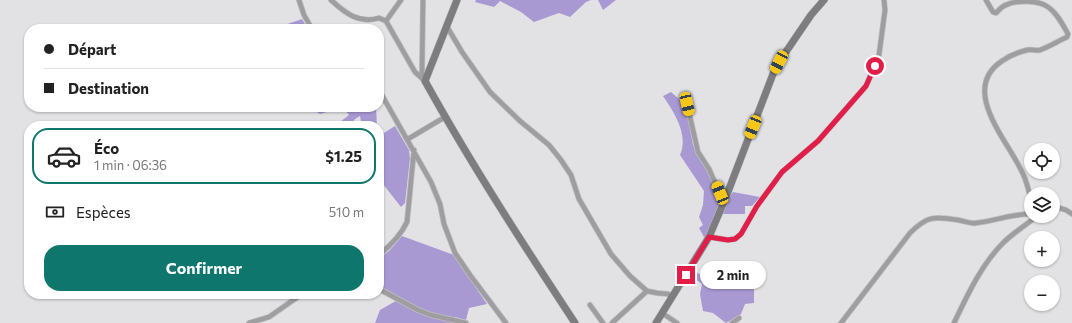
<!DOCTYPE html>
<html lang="fr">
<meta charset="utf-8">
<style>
body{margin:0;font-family:Commissioner,sans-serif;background:#f6f6f6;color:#222;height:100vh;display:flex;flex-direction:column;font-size:15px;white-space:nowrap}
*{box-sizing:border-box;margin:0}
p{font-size:13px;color:#767676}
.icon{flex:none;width:22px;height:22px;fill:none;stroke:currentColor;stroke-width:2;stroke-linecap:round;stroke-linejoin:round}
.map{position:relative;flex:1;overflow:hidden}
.sheet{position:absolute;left:24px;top:121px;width:360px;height:178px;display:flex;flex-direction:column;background:#fff;border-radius:16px;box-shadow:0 1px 3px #0004}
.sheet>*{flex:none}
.top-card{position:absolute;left:24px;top:24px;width:360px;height:88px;border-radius:16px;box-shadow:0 1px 3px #0004;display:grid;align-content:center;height:88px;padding:0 20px;background:#fff}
.buttons{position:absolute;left:1024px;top:143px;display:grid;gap:8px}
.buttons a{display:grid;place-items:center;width:36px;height:36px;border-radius:50%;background:#fff;box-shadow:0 1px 3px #0004;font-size:20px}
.end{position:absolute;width:18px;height:18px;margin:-9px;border:5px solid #e11d48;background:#fff;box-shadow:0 0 0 2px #fff}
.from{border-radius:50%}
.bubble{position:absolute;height:28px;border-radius:14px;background:#fff;box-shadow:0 1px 3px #0004;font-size:13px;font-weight:700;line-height:28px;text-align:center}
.car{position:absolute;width:12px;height:24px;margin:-12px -6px;border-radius:5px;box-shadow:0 0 3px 1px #0007;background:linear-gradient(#f5c518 24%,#345 0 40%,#f5c518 0 76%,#345 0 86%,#f5c518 0)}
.top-card b{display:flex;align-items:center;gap:14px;height:38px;font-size:15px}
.top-card b+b{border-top:1px solid #e0e0e0}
.top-card i{width:10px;height:10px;background:#222}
ul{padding:7px 0 0;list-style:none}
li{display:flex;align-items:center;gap:12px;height:56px;margin:0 8px 6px;padding:0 12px;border:2px solid #e0e0e0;border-radius:16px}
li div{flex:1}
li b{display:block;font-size:15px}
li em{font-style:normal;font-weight:700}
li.on{border-color:#0f766e}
li>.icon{width:36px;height:36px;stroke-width:1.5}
.pay{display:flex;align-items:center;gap:10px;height:44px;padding:0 20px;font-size:15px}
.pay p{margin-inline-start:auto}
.primary-button{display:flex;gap:8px;margin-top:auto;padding:8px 20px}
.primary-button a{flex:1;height:46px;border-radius:16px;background:#0f766e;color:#fff;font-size:16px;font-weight:700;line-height:46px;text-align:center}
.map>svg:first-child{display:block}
</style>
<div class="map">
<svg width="1072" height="323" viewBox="0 0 1072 323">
<rect width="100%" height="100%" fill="#e2e2e5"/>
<path fill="#a999d3" d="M476 0H591L586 2 570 17 559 13 534 22 521 12 500 1 494 7 475 2Z
M598 0H616L603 10Z
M302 19 308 29H279V27Z
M671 92 686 105 693 145 707 163 725 203 733 192 760 197 752 206H745V214H723L705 239 699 228 703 225 699 217 703 205 704 191 680 155C689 135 674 112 663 96Z
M309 107H376L377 126H362L360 116 355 119 349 126H341L340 122 349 115 343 107 320 114Z
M395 126 409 150 410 158 405 203 401 207 379 179V136Z
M402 236 454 255 487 304 469 308 466 320 455 317 454 323H375L380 310 401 298 379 286V274L381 273 379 269V259L390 250Z
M721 268 754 282V303L745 304 741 314 726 323 713 313 703 311 700 294 702 284 693 277 696 272 706 278Z"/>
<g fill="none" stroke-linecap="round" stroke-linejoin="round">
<defs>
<path id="street" d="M299 0 304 15 312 29
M331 0C345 13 359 24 379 18L386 21 415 72 425 81
M423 0 422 73 425 80
M986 0 993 12 996 13C999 10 1002 6 1006 5 1016 0 1039 0 1048 7 1057 13 1063 25 1068 34L1067 37C1058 41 1049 47 1040 50 1036 51 1032 49 1027 50 1019 52 1009 56 1002 61 958 90 1010 143 1023 174 1027 182 1029 192 1031 200
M386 21 401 0
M446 25 462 52 490 92 520 121 549 145 561 160 571 175 579 199 611 254 630 276 647 291 657 293 668 294 672 296
M379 90 431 182 440 204 444 224 455 253 470 275 506 323
M687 104 698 152 709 169 724 203
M408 139 445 117
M1053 206 1066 210 1072 214
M709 237 728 240 735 239 741 234 757 206 782 172 818 141 866 86 879 55 885 10 884 0
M379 255C390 246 401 235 407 222L414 150
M379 289 418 310 431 315 466 323
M590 305 603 323
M662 313 677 323
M249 323 269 317 302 294
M612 323 647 291
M732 323 739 318
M841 323 910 233C927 216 934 216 958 220 964 221 970 224 976 223 994 221 1012 214 1031 214
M954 323C967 296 981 265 1003 243 1013 233 1026 225 1037 216"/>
<path id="secondary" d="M457 0 425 81C471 164 523 244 575 323
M656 323 709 237 726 197 773 74 779 62 811 15 824 0"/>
</defs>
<use href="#street" stroke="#bebec1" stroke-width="6"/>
<use href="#secondary" stroke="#bebec1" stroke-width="8"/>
<use href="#street" stroke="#9e9d9f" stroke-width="4.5"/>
<use href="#secondary" stroke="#7d7c7e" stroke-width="7"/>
</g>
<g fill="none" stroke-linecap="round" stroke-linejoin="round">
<path stroke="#e11d48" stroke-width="5" d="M686 275 709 237 728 240 735 239 741 234 757 206 782 172 818 141 866 86 875 66"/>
</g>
</svg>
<div class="buttons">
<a><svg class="icon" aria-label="locate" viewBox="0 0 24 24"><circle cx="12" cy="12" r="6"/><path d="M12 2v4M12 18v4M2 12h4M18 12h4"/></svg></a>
<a><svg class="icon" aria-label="layers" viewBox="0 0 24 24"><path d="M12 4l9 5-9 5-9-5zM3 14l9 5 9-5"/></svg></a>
<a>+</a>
<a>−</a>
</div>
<i class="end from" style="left:875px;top:66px"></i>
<i class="end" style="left:686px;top:275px"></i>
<div class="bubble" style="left:700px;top:261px;width:66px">2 min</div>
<i class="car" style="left:779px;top:62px;rotate:207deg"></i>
<i class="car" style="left:687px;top:104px;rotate:167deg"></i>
<i class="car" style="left:753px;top:127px;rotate:202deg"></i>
<i class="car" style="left:720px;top:193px;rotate:338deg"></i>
<div class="top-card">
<b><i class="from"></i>Départ</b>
<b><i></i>Destination</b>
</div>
<section class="sheet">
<ul>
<li class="on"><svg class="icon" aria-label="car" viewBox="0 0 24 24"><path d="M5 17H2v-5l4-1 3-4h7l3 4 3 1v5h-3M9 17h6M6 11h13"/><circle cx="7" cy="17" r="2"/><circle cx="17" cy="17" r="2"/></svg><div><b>Éco</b><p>1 min · 06:36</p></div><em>$1.25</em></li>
</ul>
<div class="pay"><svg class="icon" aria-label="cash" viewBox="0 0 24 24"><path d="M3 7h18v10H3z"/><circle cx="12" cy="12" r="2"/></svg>Espèces<p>510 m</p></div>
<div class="primary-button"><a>Confirmer</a></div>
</section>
</div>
